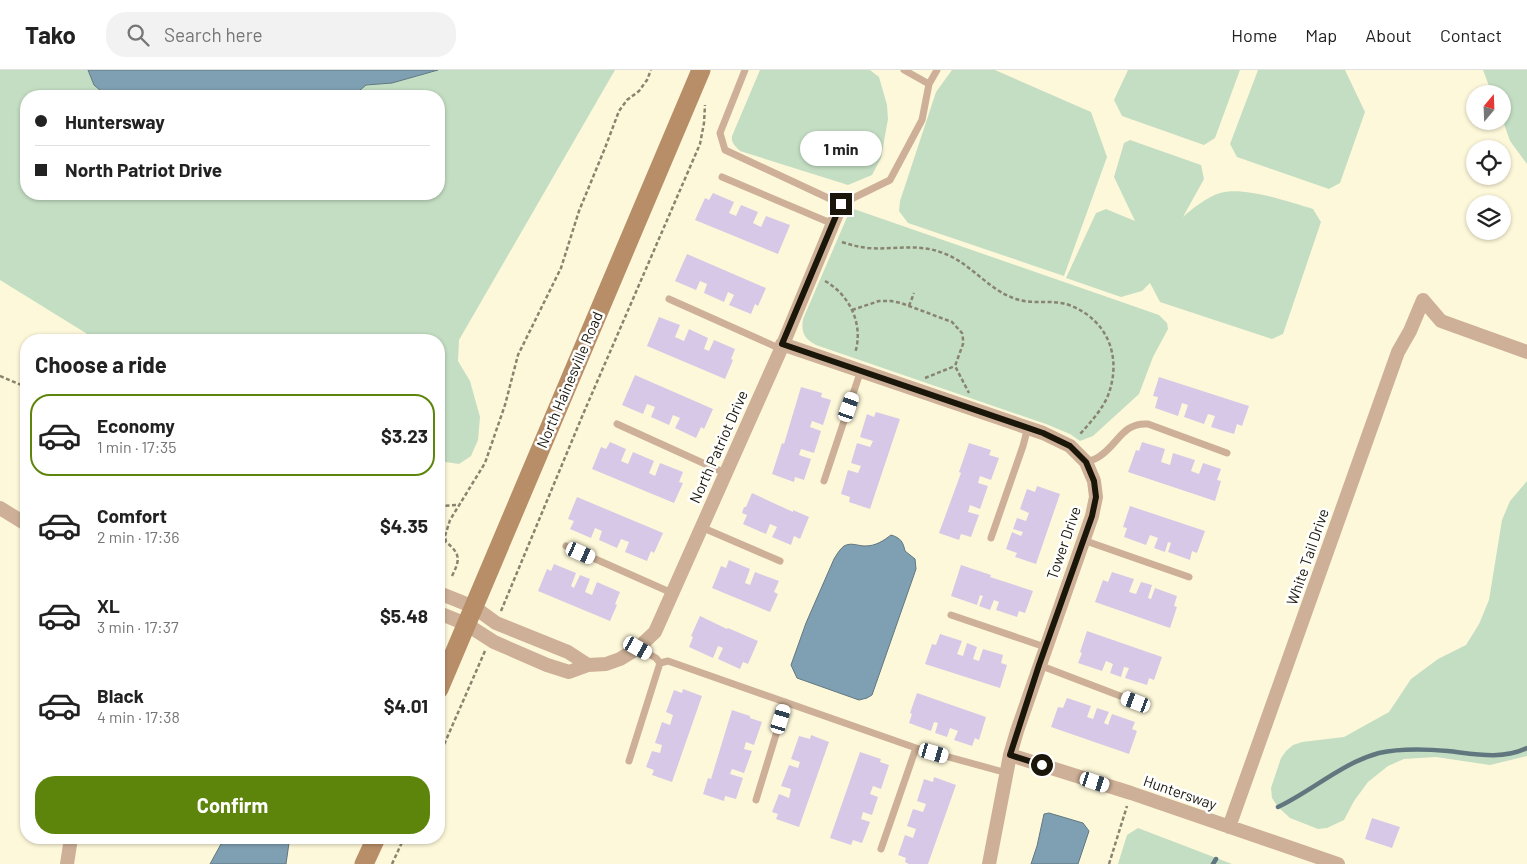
<!DOCTYPE html>
<meta charset="utf-8">
<style>
body{margin:0;font-family:Barlow,sans-serif;background:#f2f2f2;color:#222;height:100vh;display:flex;flex-direction:column;font-size:19px;white-space:nowrap}
*{box-sizing:border-box;margin:0}
p{font-size:16px;color:#767676}
.icon{flex:none;width:28px;height:28px;fill:none;stroke:currentColor;stroke-width:2;stroke-linecap:round;stroke-linejoin:round}
.map{position:relative;flex:1;overflow:hidden}
.drawer{position:absolute;left:20px;top:264px;width:425px;height:510px;display:flex;flex-direction:column;background:#fff;border-radius:20px;box-shadow:0 1px 4px #0004}
.drawer>*{flex:none}
.banner{position:absolute;left:20px;top:20px;width:425px;height:110px;border-radius:20px;box-shadow:0 1px 4px #0004;display:grid;align-content:center;height:110px;padding:0 15px;background:#fff}
.needle{width:32px;rotate:19deg}
.tools{position:absolute;left:1466px;top:15px;display:grid;gap:10px}
.tools a{display:grid;place-items:center;width:45px;height:45px;border-radius:50%;background:#fff;box-shadow:0 1px 4px #0004;font-size:25px}
.end{position:absolute;width:22px;height:22px;margin:-11px;border:6px solid #1a170a;background:#fff;box-shadow:0 0 0 2px #fff}
.from{border-radius:50%}
.bubble{position:absolute;height:35px;border-radius:18px;background:#fff;box-shadow:0 1px 4px #0004;font-size:16px;font-weight:700;line-height:35px;text-align:center}
.car{position:absolute;width:15px;height:30px;margin:-15px -8px;border-radius:6px;box-shadow:0 0 4px 1px #0007;background:linear-gradient(#fff 24%,#345 0 40%,#fff 0 76%,#345 0 86%,#fff 0)}
.banner b{display:flex;align-items:center;gap:18px;height:48px;font-size:19px}
.banner b+b{border-top:1px solid #e0e0e0}
.banner i{width:12px;height:12px;background:#222}
ul{padding:0;list-style:none}
li{display:flex;align-items:center;gap:15px;height:82px;margin:0 10px 8px;padding:0 5px;border:2px solid transparent;border-radius:20px}
li div{flex:1}
li b{display:block;font-size:19px}
li em{font-style:normal;font-weight:700}
li.selected{border-color:#5d850b}
li>.icon{width:45px;height:45px;stroke-width:1.5}
h2{padding:0 15px;font-size:22px;line-height:60px}
.cta{display:flex;gap:10px;margin-top:auto;padding:10px 15px}
.cta a{flex:1;height:58px;border-radius:20px;background:#5d850b;color:#fff;font-size:20px;font-weight:700;line-height:58px;text-align:center}
header{display:flex;align-items:center;gap:30px;box-sizing:border-box;height:70px;padding:0 25px;background:#fff;border-bottom:1px solid #e0e0e0}
header strong{font-size:24px}
nav{display:flex;gap:28px;margin-inline-start:auto;font-size:18px}
.search{width:350px;height:45px;background:#f2f2f2;display:flex;align-items:center;gap:12px;box-sizing:border-box;padding:0 18px;border-radius:20px;color:#767676;font-size:19px}
.map>svg:first-child{display:block}
</style>
<header>
<strong>Tako</strong>
<div class="search"><svg class="icon" aria-label="search" viewBox="0 0 24 24"><circle cx="10" cy="10" r="6"/><path d="M15 15l6 6"/></svg>Search here</div>
<nav><a>Home</a><a>Map</a><a>About</a><a>Contact</a></nav>
</header>
<div class="map">
<svg width="1527" height="794" viewBox="0 0 1527 794">
<rect width="100%" height="100%" fill="#fef8da"/>
<path fill="#c4dec3" d="M0 0H88L94 15 107 26H26V124H439V26H353L365 15 392 13 438 0H615L459 270 458 291 470 311 480 347 478 370 471 386 459 394 439 391V270H97L0 210Z
M760 0H870L879 7 887 35 888 49 881 88 872 105 848 115 740 81C735 76 731 73 732 66Z
M952 0H995L1091 42 1107 87 1064 206 908 153 899 141 900 131 936 22Z
M1128 0H1240L1215 68 1204 75 1122 46 1114 30Z
M1258 0H1345L1365 42 1340 113 1329 119 1237 87 1230 74Z
M1483 0H1527V94L1510 71 1503 51 1502 24H1492Z
M1130 70 1201 95 1204 109 1183 147C1193 138 1207 127 1220 123 1244 116 1289 132 1313 139L1321 152 1283 264 1272 269 1160 232 1150 213 1142 221 1121 227 1066 208 1096 143 1106 139 1135 151 1114 107 1124 73Z
M851 138 1159 245 1167 253 1168 259 1153 287 1139 324 1093 366 1080 371 1070 364 1046 354 816 275C804 268 801 263 803 249Z
M1527 411V686L1490 695 1436 687 1404 689 1388 696 1368 712 1354 731 1344 750 1327 758 1318 759 1290 748 1278 737 1272 728 1271 718 1281 688 1286 681 1293 675 1302 672 1344 667 1389 642 1411 609 1438 589 1466 575 1479 554 1489 530 1502 450 1510 431Z
M1138 758 1232 794H1118L1127 765Z"/>
<path fill="#7fa0b3" stroke="#617780" d="M88 0H438L392 13 366 15 353 26H107L94 15Z
M891 465C901 468 903 472 905 481L915 489 916 499 872 625 867 628 859 630 797 608 791 595 806 553 834 489C837 484 840 479 844 476 851 472 858 476 865 476 876 476 883 471 891 465Z
M1049 743 1083 753 1089 761 1078 794H1031L1037 776 1044 744Z
M239 768H295L289 773 286 794H210L221 774Z"/>
<g fill="none" stroke-linecap="round" stroke-linejoin="round">
<path stroke="#617780" stroke-width="4.5" d="M1278 737C1312 721 1342 693 1379 683 1401 678 1425 679 1448 681 1475 684 1501 690 1527 678
M1213 794 1216 789"/>
</g>
<path fill="#d7c8e7" d="M713 123 734 132 729 143 736 146 741 135 758 142 753 153 761 157 766 146 790 155 778 184 695 150 705 128 709 130Z
M687 184 766 218 758 236 755 234 751 244 729 235 734 225 728 222 724 232 704 223 707 214 700 211 696 220 675 211Z
M659 247 680 255 675 267 684 271 689 259 708 268 704 279 709 281 714 270 735 279 731 289 733 290 725 309 647 276Z
M635 305 713 339 704 359 701 357 696 368 675 358 680 348 673 345 669 355 651 347 655 337 647 334 643 344 622 335Z
M1159 307 1249 336 1242 356 1237 354 1234 364 1211 357 1215 346 1208 344 1204 354 1184 347 1188 335 1182 333 1178 346 1155 338 1158 327 1153 326Z
M801 317 822 323 821 327 831 330 823 355 812 351 810 357 821 361 814 383 801 379 799 385 811 389 804 410 795 407 794 412 772 404 782 373 784 374Z
M876 342 900 349 870 439 849 432 850 427 841 424 848 400 858 403 861 396 851 393 857 373 870 377 873 371 860 367 867 344 874 347Z
M610 372 626 379 621 391 628 394 633 382 654 391 649 403 655 406 660 393 683 402 679 412 683 413 674 433 592 399 601 377 606 379Z
M1142 372 1165 379 1161 392 1170 395 1173 383 1195 390 1191 401 1199 404 1203 393 1221 399 1217 410 1221 411 1215 431 1128 402 1136 380 1139 381Z
M969 373 991 380 989 385 999 388 991 410 980 406 978 413 988 416 980 439 970 435 968 442 979 445 971 467 961 464 959 470 939 463 961 403 959 402Z
M1037 416 1060 424 1036 494 1015 487 1017 483 1006 479 1012 462 1021 466 1023 462 1013 459 1017 448 1026 451 1029 443 1020 439 1027 419 1035 422Z
M752 423 793 442V440L809 447 800 469 794 466 791 475 772 467 777 457 770 454 766 464 743 454 747 445 742 443 744 437H746Z
M577 427 663 463 654 483 651 481 647 491 625 482 629 472 621 469 617 478 599 470 602 461 595 458 591 468 570 459 574 451 568 449Z
M1130 436 1205 461 1197 483 1192 481 1190 490 1168 482 1171 473 1168 472 1165 482 1154 478 1158 468 1150 465 1146 475 1124 467 1127 458 1123 457Z
M729 490 750 499 745 513 750 515 755 502 779 511 774 522 778 524 770 542 712 518 721 496 726 498Z
M554 494 576 503 571 516 574 518 580 505 590 509 585 522 592 525 597 512 620 522 615 534 617 535 610 551 538 521 547 499 551 501Z
M961 495 991 505 990 507 1033 521 1025 543 1019 541 1017 547 996 540 999 532 994 530 990 540 979 536 983 526 980 525 977 535 951 526Z
M1112 502 1134 509 1129 522 1136 524 1141 512 1152 515 1148 528 1151 529 1155 518 1177 526 1174 536 1177 537 1170 558 1095 532 1103 510 1108 512Z
M700 546 727 559 728 558 758 571 748 594 743 592 740 599 718 589 723 578 718 576 713 588 689 577 693 567 691 566Z
M1087 561 1162 587 1154 610 1149 608 1147 615 1125 608 1129 598 1124 597 1121 607 1110 603 1113 594 1106 591 1102 601 1078 593 1082 583 1080 582Z
M940 564 962 571 957 584 963 586 967 573 977 577 973 589 979 591 983 579 1003 585 1001 593 1007 595 1000 618 925 594 932 574 936 575Z
M683 619 702 626 672 712 652 705 654 700 646 697 652 681 660 683 662 675 655 673 662 652 670 655 673 645 666 642 674 620 682 623Z
M917 623 986 647 979 670 975 668 972 676 954 670 958 661 950 658 947 667 935 663 938 653 934 652 931 661 909 653 912 644 910 643Z
M1067 628 1091 636 1087 647 1093 649 1097 638 1109 642 1104 653 1108 655 1112 644 1135 652 1132 659 1137 661 1129 684 1051 657 1058 637 1063 638Z
M732 640 750 646V648L762 652 754 675 746 672 744 679 752 681 744 703 732 699 730 704 743 708 736 729 725 726 724 731 703 724 708 708 711 709Z
M811 665 829 672 799 757 776 749 778 744 772 742 779 724 789 728 791 719 781 716 789 695 798 698 800 692 791 689 799 666 810 669Z
M860 682 881 689 880 692 889 695 881 719 873 716 870 724 878 727 872 745 863 742 861 749 870 752 862 773 853 770 851 775 830 768Z
M934 707 956 715 928 794H909L905 792 906 788 898 785 905 765 913 768 916 759 907 756 913 739 923 742 926 734 917 731 924 709 933 712Z
M1372 748 1400 757 1392 778 1365 769Z"/>
<g fill="none" stroke-linecap="round" stroke-linejoin="round">
<path stroke="#88846f" stroke-width="2.5" stroke-dasharray="4 2.5" stroke-linecap="butt" d="M842 172C851 175 859 177 868 178 894 180 918 173 943 183 971 193 988 220 1016 229 1033 235 1052 229 1069 235 1109 250 1123 289 1107 328 1100 342 1090 353 1080 364
M825 211C850 225 864 255 855 283
M909 236 914 223
M852 240 879 231H891L901 233 952 252 962 263 963 269V274L955 296 969 323
M0 306 26 317
M925 308 955 296
M439 436 458 435
M439 457 445 466
M452 506C460 490 461 484 446 472L445 466 450 450 485 393 505 335 518 285 561 198 579 141 605 78 619 41 627 30 639 21 647 10 651 0
M501 541 584 342 700 74 704 53 705 35
M439 686 485 581
M392 794 404 768
M1109 794 1127 736"/>
<path stroke="#cdb097" stroke-width="7" d="M745 0 720 63 725 80 841 134 890 110 922 50 929 14 904 0
M929 14 937 0
M722 107 833 154
M669 229 781 279
M617 354 725 403
M1086 392C1090 391 1096 389 1100 386 1118 374 1123 352 1148 354L1227 383
M824 411 861 300
M701 457 780 491
M991 468 1023 376 1028 357
M1083 470 1189 507
M566 476 672 523
M951 545 1045 577
M638 578 656 588 660 593 668 591 916 678 1007 703
M1039 595 1136 632
M629 691 660 593
M756 730 786 632
M881 779 916 678"/>
<path stroke="#cdb097" stroke-width="14" d="M782 274 1043 363 1070 376 1086 392 1094 411 1096 427 1092 446 1017 661 1010 685 989 794
M0 438 26 454
M439 523 474 537 496 553 568 582 588 595
M439 543 466 554 494 572 547 595 569 602 588 595 606 594 620 589 638 578 655 562 781 279 841 134
M1010 685 1131 723 1338 794
M1229 757 1398 282 1410 261 1423 230 1441 251 1527 282
M67 794 71 768"/>
<path stroke="#b78e68" stroke-width="19" d="M439 619 701 0
M364 794 376 768"/>
</g>
<g fill="none" stroke-linecap="round" stroke-linejoin="round">
<path stroke="#1a170a" stroke-width="6" d="M841 134 782 274 1043 363 1070 376 1086 392 1094 411 1096 427 1092 446 1039 595 1010 685 1042 695"/>
</g>
<g text-anchor="middle" stroke-width="5" stroke-linejoin="round" paint-order="stroke">
<g font-size="15" fill="#1a170a" stroke="#fff">
<text transform="translate(570 310) rotate(-67)" y="5">North Hainesville Road</text>
<text transform="translate(719 377) rotate(-66)" y="5">North Patriot Drive</text>
<text transform="translate(1064 473) rotate(-71)" y="5">Tower Drive</text>
<text transform="translate(1308 487) rotate(-71)" y="5">White Tail Drive</text>
<text transform="translate(1180 723) rotate(19)" y="5">Huntersway</text>
</g>
</g>
</svg>
<div class="tools">
<a><svg class="needle" viewBox="-14 -14 28 28"><path d="M0-13l5 13h-10z" fill="#e53935"/><path d="M0 13l5-13h-10z" fill="#767676"/></svg></a>
<a><svg class="icon" aria-label="locate" viewBox="0 0 24 24"><circle cx="12" cy="12" r="6"/><path d="M12 2v4M12 18v4M2 12h4M18 12h4"/></svg></a>
<a><svg class="icon" aria-label="layers" viewBox="0 0 24 24"><path d="M12 4l9 5-9 5-9-5zM3 14l9 5 9-5"/></svg></a>
</div>
<i class="end from" style="left:1042px;top:695px"></i>
<i class="end" style="left:841px;top:134px"></i>
<div class="bubble" style="left:800px;top:61px;width:82px">1 min</div>
<i class="car" style="left:849px;top:337px;rotate:19deg"></i>
<i class="car" style="left:581px;top:483px;rotate:114deg"></i>
<i class="car" style="left:638px;top:578px;rotate:119deg"></i>
<i class="car" style="left:1136px;top:632px;rotate:291deg"></i>
<i class="car" style="left:781px;top:649px;rotate:17deg"></i>
<i class="car" style="left:934px;top:683px;rotate:106deg"></i>
<i class="car" style="left:1095px;top:712px;rotate:108deg"></i>
<div class="banner">
<b><i class="from"></i>Huntersway</b>
<b><i></i>North Patriot Drive</b>
</div>
<section class="drawer">
<h2>Choose a ride</h2>
<ul>
<li class="selected"><svg class="icon" aria-label="car" viewBox="0 0 24 24"><path d="M5 17H2v-5l4-1 3-4h7l3 4 3 1v5h-3M9 17h6M6 11h13"/><circle cx="7" cy="17" r="2"/><circle cx="17" cy="17" r="2"/></svg><div><b>Economy</b><p>1 min · 17:35</p></div><em>$3.23</em></li>
<li><svg class="icon" aria-label="car" viewBox="0 0 24 24"><path d="M5 17H2v-5l4-1 3-4h7l3 4 3 1v5h-3M9 17h6M6 11h13"/><circle cx="7" cy="17" r="2"/><circle cx="17" cy="17" r="2"/></svg><div><b>Comfort</b><p>2 min · 17:36</p></div><em>$4.35</em></li>
<li><svg class="icon" aria-label="car" viewBox="0 0 24 24"><path d="M5 17H2v-5l4-1 3-4h7l3 4 3 1v5h-3M9 17h6M6 11h13"/><circle cx="7" cy="17" r="2"/><circle cx="17" cy="17" r="2"/></svg><div><b>XL</b><p>3 min · 17:37</p></div><em>$5.48</em></li>
<li><svg class="icon" aria-label="car" viewBox="0 0 24 24"><path d="M5 17H2v-5l4-1 3-4h7l3 4 3 1v5h-3M9 17h6M6 11h13"/><circle cx="7" cy="17" r="2"/><circle cx="17" cy="17" r="2"/></svg><div><b>Black</b><p>4 min · 17:38</p></div><em>$4.01</em></li>
</ul>
<div class="cta"><a>Confirm</a></div>
</section>
</div>
